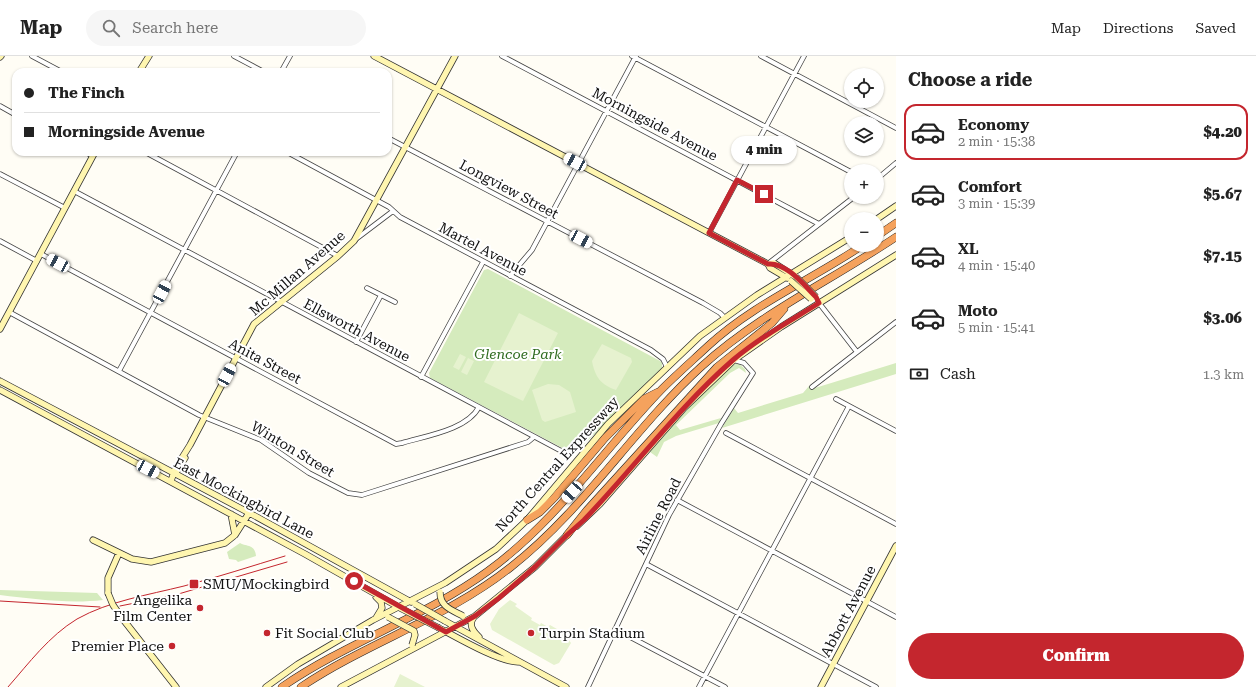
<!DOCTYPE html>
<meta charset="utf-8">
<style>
body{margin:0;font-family:"Roboto Serif",serif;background:#f6f6f6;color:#222;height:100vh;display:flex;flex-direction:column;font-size:15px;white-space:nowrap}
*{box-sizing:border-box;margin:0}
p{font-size:13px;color:#767676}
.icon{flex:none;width:22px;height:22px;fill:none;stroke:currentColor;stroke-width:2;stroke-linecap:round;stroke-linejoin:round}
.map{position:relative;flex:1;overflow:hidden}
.side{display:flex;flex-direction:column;background:#fff;width:360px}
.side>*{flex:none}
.guide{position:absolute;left:12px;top:12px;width:380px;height:88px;border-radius:12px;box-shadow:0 1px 3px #0004;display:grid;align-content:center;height:88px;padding:0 12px;background:#fff}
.tools{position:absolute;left:844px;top:12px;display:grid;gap:8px}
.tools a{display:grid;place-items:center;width:40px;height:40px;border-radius:50%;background:#fff;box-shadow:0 1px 3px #0004;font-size:20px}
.end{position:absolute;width:18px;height:18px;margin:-9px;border:5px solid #c4262e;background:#fff;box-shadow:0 0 0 2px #fff}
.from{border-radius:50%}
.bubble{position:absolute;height:28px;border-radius:14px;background:#fff;box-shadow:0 1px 3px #0004;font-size:13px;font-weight:800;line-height:28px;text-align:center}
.car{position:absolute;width:12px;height:24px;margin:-12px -6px;border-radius:5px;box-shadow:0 0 3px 1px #0007;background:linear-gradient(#fff 24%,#345 0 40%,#fff 0 76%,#345 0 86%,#fff 0)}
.guide b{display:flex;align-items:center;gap:14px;height:38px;font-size:15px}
.guide b+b{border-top:1px solid #e0e0e0}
.guide i{width:10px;height:10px;background:#222}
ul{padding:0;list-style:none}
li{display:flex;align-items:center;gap:12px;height:56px;margin:0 8px 6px;padding:0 4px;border:2px solid transparent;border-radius:12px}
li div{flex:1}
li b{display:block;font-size:15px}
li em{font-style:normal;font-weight:800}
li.current{border-color:#c4262e}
li>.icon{width:36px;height:36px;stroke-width:1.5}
h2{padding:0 12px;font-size:18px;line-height:48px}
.pay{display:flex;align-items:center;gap:10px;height:44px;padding:0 12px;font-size:15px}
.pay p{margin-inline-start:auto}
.cta{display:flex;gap:8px;margin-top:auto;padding:8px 12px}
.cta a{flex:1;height:46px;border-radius:24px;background:#c4262e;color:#fff;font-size:16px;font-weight:800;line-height:46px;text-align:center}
header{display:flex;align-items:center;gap:24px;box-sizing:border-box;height:56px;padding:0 20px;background:#fff;border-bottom:1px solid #e0e0e0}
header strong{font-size:19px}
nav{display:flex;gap:22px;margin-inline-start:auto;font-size:14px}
.search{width:280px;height:36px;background:#f6f6f6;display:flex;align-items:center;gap:10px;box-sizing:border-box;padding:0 14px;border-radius:22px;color:#767676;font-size:15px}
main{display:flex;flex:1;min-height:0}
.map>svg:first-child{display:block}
</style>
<header>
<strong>Map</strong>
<div class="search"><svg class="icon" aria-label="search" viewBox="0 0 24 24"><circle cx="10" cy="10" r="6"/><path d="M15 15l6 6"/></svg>Search here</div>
<nav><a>Map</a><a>Directions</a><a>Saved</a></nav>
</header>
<main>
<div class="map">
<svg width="896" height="631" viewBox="0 0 896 631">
<rect width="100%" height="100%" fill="#fffdf5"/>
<path fill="#d5ebbd" d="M488 213 662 306V312L576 396H570L430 322 429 317 484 214Z
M738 307 745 313 746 317 739 312 730 317 676 369 680 374 721 362 719 367 676 380 664 386 657 401 650 396C667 377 719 314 738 307Z
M896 307V318L722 372 734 352 738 357 803 337 809 330 815 332Z
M240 487C247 491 255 488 256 500L238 506 236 504 229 503 227 496Z
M0 534 97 537 103 544C69 548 34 543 0 539Z"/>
<path fill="#e6f2cf" d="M519 257 558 277 523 345 484 326Z
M602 288 631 302 632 306 616 334C601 329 595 321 592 305Z
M460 298 466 301 459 314 453 311Z
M468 302 474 305 467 319 461 316Z
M548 328 559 329 570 336 576 356 545 366 542 364 532 334Z
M510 544 517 548 515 550 532 562 531 564 540 569 541 567 548 571 550 569 569 580 568 583 571 587 559 607 554 609 492 574 490 568 499 553Z
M400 618 425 631H394Z"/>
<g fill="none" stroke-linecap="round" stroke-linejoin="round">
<defs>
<path id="street" d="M32 0 62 16
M234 0 264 16
M502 0 819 168
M632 0 851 116
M761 0 896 72
M281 16 290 0
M0 50 16 59
M388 82 703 247 720 257 724 261
M85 96 93 100
M145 96 338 200
M287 96 389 151 400 161 651 294 663 303 667 311
M0 118 65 152
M877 123 896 107
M74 135 567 398
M709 177 804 0
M356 183 393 155
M0 185 37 205
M41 198 396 388 402 387C425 380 467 374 479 351
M769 207 854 141
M510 220 532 194 636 0
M367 232 395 246
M819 247 857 296
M9 256 199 359 261 384 309 417 348 437 362 439 528 386 534 381
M356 286 381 239
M119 315 237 96
M421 321 483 206
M812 331 896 266
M836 343 896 375
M726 377 896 468
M677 444 896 561
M646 508 876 631
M615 573 725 631
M588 631 669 459 721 368 753 317 744 307 734 304
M699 631 849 350"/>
<path id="secondary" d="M374 0 768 208 770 212 787 222
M0 1 1 0
M139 16 149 0
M877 163 896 150
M768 208 774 207 794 220
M0 273 95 96
M0 325 255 460 411 546
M0 334 305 498 402 553
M175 418 185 402
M171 425 175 413 190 389 254 268 338 200 354 185 455 0
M231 458 235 479
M577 470 600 448 684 352 734 304 781 271 896 199
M93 484 132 503 151 506 225 487 235 479 249 457
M108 537V522L119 497
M376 541 381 546 382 552 376 562
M474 561C468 569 473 575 479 581
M122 562 176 631
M445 565 566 631
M439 572C458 582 499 606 518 606
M266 631 298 608 373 564 445 527 496 493 527 464 608 368 700 280 757 239 851 181
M341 631 475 560 535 511 569 477
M821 631 896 490"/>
<path id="highway" d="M877 180 896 167
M527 464 540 456 554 442 605 382 644 343 658 336
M567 479 587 454 717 311 772 267 784 253
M282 631C347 586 425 561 488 515 557 465 604 393 662 333 677 318 693 304 708 290 753 248 813 223 863 189
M301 631C368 586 447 562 511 511 584 454 633 373 701 311 759 258 832 224 896 181"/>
</defs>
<use href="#street" stroke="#444" stroke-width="5.5"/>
<use href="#secondary" stroke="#333" stroke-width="7"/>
<use href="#highway" stroke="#222" stroke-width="8"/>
<use href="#street" stroke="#fff" stroke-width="4"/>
<use href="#secondary" stroke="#fff6b0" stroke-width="5.5"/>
<use href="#highway" stroke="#f5a25d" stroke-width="7"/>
<path stroke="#c4262e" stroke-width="1" d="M0 545 100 551
M120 550 175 539 287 506
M8 631C29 607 49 580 77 563 109 545 148 539 184 530 218 521 252 510 285 500"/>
<defs>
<path id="secondary-bridge" d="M796 221 816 241
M791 225 811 243
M440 536C440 551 452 554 463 560
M108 537 113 549 122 562
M415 548 445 565
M404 554 439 572
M388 561 414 575 415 579 412 589"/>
</defs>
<use href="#secondary-bridge" stroke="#333" stroke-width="7" stroke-linecap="butt"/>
<use href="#secondary-bridge" stroke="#fff6b0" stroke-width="5.5"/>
</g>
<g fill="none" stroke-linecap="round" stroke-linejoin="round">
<path stroke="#c4262e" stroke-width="5" d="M354 525 446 576 475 560 499 542 535 511 567 479 584 464C634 412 678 352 733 304 759 282 790 265 819 247L816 241C804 229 786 206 768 208L709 177 737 124 764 138"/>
</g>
<g fill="#c4262e" stroke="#fff" stroke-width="1.5">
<rect x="189" y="523" width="10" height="10" rx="2"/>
<circle cx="200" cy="552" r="4"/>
<circle cx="267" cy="577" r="4"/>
<circle cx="531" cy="577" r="4"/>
<circle cx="172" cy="590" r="4"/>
</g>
<g text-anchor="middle" stroke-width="4" stroke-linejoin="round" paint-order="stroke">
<g font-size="14" fill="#111" stroke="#fff">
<text transform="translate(655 68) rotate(28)" y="5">Morningside Avenue</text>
<text transform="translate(509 133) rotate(28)" y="5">Longview Street</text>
<text transform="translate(483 193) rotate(28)" y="5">Martel Avenue</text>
<text transform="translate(297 217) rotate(-41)" y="5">Mc Millan Avenue</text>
<text transform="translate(357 274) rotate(28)" y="5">Ellsworth Avenue</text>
<text transform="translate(265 305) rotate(28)" y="5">Anita Street</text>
<text transform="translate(293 393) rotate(31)" y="5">Winton Street</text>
<text transform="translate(557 408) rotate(-48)" y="5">North Central Expressway</text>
<text transform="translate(244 442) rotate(28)" y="5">East Mockingbird Lane</text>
<text transform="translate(658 460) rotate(-63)" y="5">Airline Road</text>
<text transform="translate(848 555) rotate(-62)" y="5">Abbott Avenue</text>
</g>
<g font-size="14" font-style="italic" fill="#2f6b1f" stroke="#fff">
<text x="518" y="303">Glencoe Park</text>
</g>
<g font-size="14" fill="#111" stroke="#fff" text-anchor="start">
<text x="203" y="533">SMU/Mockingbird</text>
<text x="192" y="549" text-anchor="end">Angelika<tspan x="192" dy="16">Film Center</tspan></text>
<text x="275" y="582">Fit Social Club</text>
<text x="539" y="582">Turpin Stadium</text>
<text x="164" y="595" text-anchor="end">Premier Place</text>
</g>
</g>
</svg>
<div class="tools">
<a><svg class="icon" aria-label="locate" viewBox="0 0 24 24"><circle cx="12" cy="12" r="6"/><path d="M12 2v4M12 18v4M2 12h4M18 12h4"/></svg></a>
<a><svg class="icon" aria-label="layers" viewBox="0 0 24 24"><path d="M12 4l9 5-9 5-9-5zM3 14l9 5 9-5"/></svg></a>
<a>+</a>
<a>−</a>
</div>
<i class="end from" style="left:354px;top:525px"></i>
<i class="end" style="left:764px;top:138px"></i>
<div class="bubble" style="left:731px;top:80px;width:66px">4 min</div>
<i class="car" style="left:575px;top:106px;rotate:298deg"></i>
<i class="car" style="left:581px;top:183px;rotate:118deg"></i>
<i class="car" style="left:58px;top:207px;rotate:298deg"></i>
<i class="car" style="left:162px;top:236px;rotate:28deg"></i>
<i class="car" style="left:227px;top:319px;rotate:28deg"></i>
<i class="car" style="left:148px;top:413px;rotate:118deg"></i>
<i class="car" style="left:572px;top:436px;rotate:222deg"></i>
<div class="guide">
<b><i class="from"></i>The Finch</b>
<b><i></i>Morningside Avenue</b>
</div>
</div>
<section class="side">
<h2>Choose a ride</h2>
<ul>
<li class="current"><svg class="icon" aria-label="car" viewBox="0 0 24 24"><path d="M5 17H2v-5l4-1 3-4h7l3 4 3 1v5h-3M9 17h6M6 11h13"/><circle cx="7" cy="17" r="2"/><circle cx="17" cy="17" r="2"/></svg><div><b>Economy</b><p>2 min · 15:38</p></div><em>$4.20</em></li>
<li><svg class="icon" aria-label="car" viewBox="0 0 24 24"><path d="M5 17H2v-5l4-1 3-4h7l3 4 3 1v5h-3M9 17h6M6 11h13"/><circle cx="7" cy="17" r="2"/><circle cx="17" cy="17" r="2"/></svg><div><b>Comfort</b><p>3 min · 15:39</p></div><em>$5.67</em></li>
<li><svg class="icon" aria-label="car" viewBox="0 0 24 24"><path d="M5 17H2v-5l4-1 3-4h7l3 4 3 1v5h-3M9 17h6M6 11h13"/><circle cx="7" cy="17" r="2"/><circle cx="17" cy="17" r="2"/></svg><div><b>XL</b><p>4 min · 15:40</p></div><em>$7.15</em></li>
<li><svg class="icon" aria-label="car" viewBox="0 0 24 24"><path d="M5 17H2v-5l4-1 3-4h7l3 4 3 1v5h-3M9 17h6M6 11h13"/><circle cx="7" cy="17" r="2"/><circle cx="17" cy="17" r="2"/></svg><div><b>Moto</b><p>5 min · 15:41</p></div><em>$3.06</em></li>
</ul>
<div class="pay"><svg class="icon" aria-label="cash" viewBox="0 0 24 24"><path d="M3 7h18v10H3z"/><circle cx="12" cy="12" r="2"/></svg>Cash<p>1.3 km</p></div>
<div class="cta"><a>Confirm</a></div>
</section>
</main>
